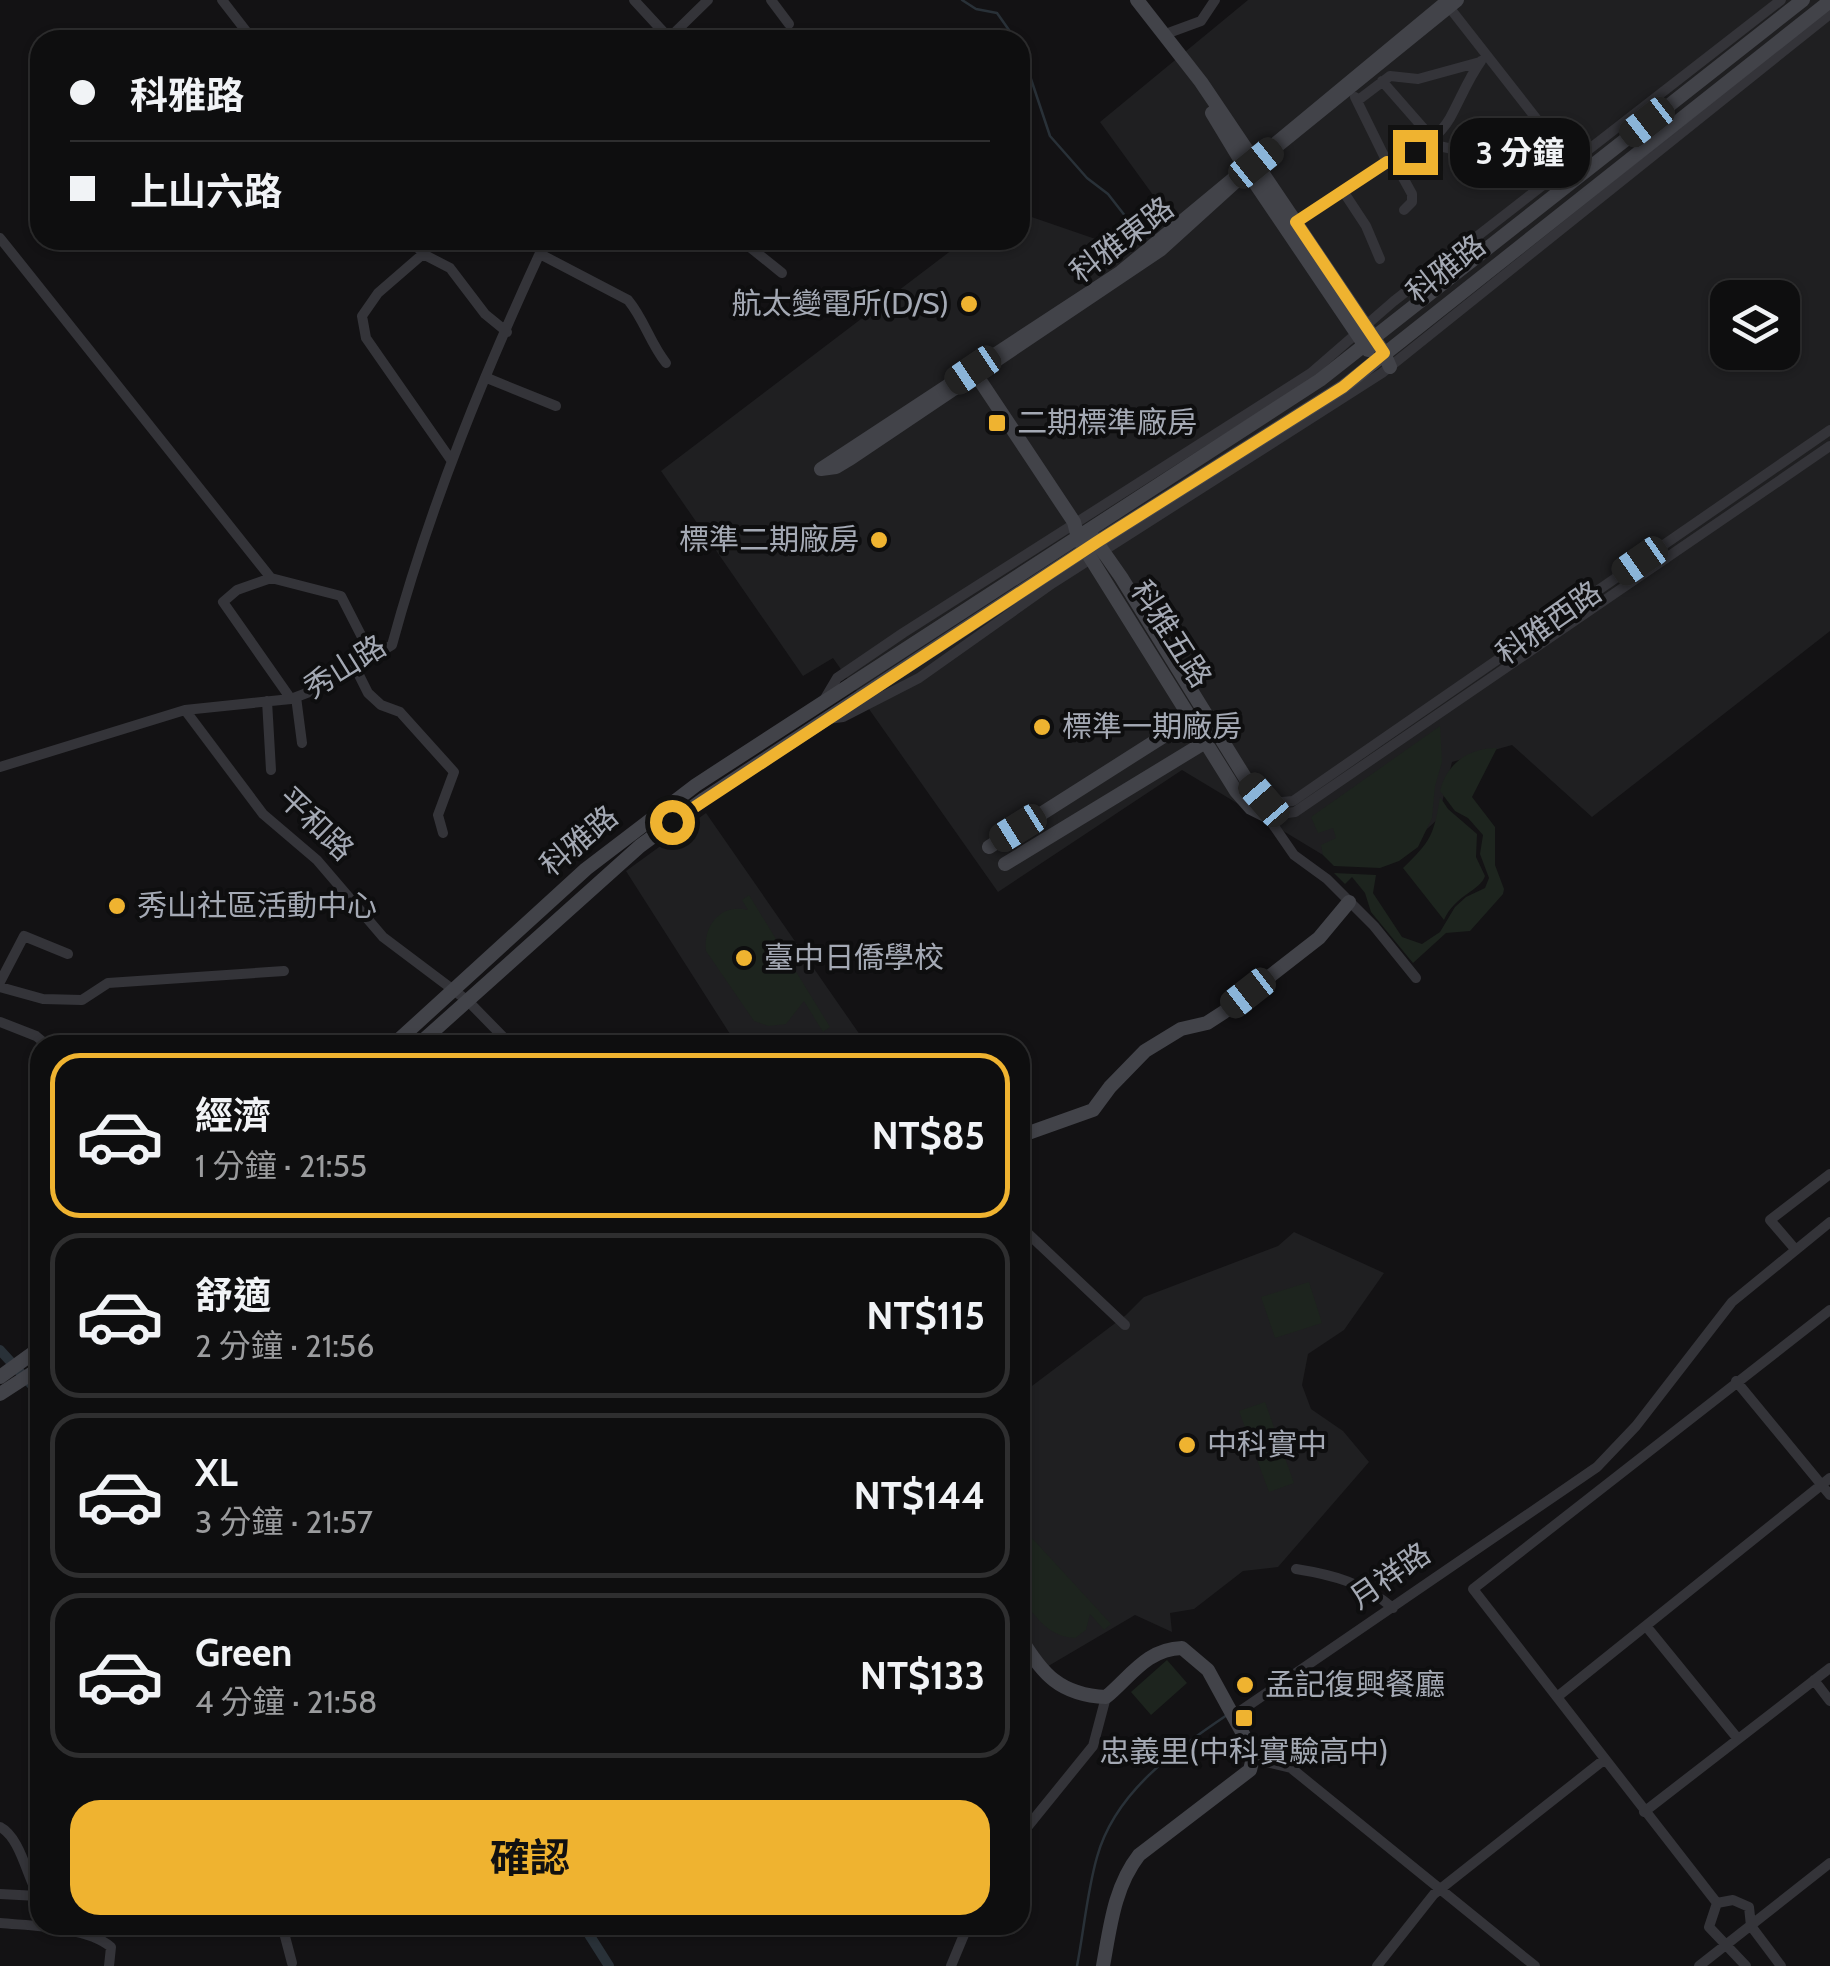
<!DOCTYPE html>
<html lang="zh-TW">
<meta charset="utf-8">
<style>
body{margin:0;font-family:Cabin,"Noto Sans TC",sans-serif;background:#1c1c1d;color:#f1f3f6;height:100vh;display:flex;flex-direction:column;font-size:38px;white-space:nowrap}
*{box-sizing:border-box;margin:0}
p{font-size:32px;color:#9b9c9e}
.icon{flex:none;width:55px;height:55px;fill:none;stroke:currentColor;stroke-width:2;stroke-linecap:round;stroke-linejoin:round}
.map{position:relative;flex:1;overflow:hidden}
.panel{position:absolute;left:30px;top:1035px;width:1000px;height:900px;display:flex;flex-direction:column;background:#0e0e0f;border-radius:30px;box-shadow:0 2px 8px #0004,0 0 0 2px #2e2e2f}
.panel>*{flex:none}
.top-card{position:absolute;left:30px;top:30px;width:1000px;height:220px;border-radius:30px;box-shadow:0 2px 8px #0004,0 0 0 2px #2e2e2f;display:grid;align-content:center;height:220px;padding:0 40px;background:#0e0e0f}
.controls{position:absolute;left:1710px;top:280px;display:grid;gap:20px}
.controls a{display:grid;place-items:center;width:90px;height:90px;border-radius:20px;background:#0e0e0f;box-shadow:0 2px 8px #0004,0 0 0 2px #2e2e2f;font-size:50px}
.end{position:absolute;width:45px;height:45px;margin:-22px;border:12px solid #efb330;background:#111;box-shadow:0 0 0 5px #111}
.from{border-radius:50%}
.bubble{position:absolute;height:70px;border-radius:30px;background:#0e0e0f;box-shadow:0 2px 8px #0004,0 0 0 2px #2e2e2f;font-size:32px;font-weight:700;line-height:70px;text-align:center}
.car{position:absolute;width:30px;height:60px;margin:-30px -15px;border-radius:12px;box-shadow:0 0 8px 2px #0007;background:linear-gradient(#222 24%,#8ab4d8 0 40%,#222 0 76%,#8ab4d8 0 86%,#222 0)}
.top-card b{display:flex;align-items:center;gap:35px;height:95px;font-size:38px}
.top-card b+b{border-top:2px solid #2e2e2f}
.top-card i{width:25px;height:25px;background:#f1f3f6}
ul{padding:18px 0 0;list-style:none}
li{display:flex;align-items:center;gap:30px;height:165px;margin:0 20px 15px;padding:0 20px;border:5px solid #2e2e2f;border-radius:30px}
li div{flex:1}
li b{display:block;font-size:38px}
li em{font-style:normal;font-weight:700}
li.active{border-color:#efb330}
li>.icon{width:90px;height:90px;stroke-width:1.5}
.button{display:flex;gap:20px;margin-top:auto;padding:20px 40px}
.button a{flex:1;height:115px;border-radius:30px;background:#efb330;color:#111;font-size:40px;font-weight:700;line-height:115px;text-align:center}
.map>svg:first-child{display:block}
</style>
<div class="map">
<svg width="1830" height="1966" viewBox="0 0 1830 1966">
<rect width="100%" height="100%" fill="#131214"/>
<path fill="#1f1f21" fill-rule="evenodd" d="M1248 0H1830V631L1592 817 1512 745 1452 762 1438 819 1398 855H1323L1182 770 998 892 833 658 803 676 661 471 965 240H1020V213L1110 244 1161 206 1100 122ZM1728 298H1782V352H1728Z
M706 813 867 1045H737L626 871Z
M1294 1232 1384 1273 1344 1330 1308 1354 1302 1385 1311 1409 1343 1431 1369 1462 1278 1567 1243 1571 1194 1609 1170 1613 1172 1632 1135 1615 1045 1668 1031 1651 1020 1626V1499L1029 1490 1032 1473 1020 1458V1414L1028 1407 1020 1395 1126 1315 1144 1297 1278 1246Z"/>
<path fill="#1d241e" d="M1440 726 1442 762 1435 786 1432 818 1418 847 1399 861 1380 868 1334 866 1323 855 1321 845 1336 838 1333 828 1318 833 1311 817Z
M1497 748 1472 797 1495 827V865L1504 889 1503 894 1470 931 1446 933 1413 963 1371 912 1365 893 1352 877 1345 884 1334 873 1376 875 1373 893 1402 937 1422 944 1440 932 1455 907 1466 897 1485 888 1489 878 1480 854 1483 835 1468 818 1455 811 1440 791C1447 763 1469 748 1497 748Z
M1440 797 1448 809 1477 834 1476 857 1485 876C1480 891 1455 895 1444 920L1403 868C1431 841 1434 835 1440 797Z
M749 895 830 1027 823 1032 804 1001 786 1024 768 1026 754 1021 706 951C703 924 722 903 748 910L742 900Z
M1309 1282 1322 1323 1275 1338 1261 1297Z
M1265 1402 1294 1483 1269 1492 1239 1411Z
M1020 1525 1111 1624 1104 1630 1090 1614 1086 1630 1075 1638C1048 1637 1036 1616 1020 1598Z
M1167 1660 1187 1683 1151 1715 1131 1692Z"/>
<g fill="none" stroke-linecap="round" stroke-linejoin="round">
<path stroke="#293138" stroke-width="2.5" d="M962 0 976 9 997 13 1016 40
M1020 46 1050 136 1087 178 1108 194 1140 235
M1077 1966C1084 1930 1087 1892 1097 1857 1115 1792 1174 1751 1227 1715"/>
<path stroke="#293138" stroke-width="10" d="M0 1350 40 1394
M583 1925 609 1966"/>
<path stroke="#343439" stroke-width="10" d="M222 0 253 40
M634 0 669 38
M771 0 789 24
M1163 35 1201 21 1215 0
M667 40 708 0
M1382 81 1439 146 1524 165 1547 154 1553 140 1449 7
M1355 97 1387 162
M1357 101 1390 76 1418 79 1480 62
M1396 165 1412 194V202L1404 210
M1343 191 1366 226 1380 259
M1296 222 1387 162 1396 165C1416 151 1438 139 1450 118 1461 98 1468 79 1481 61
M0 238 271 578 237 590 223 602 291 699
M412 240 423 254 450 268 485 314 507 332
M741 240 782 273
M423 254 378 293 362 316 366 338 451 460
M540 254 628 300C644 319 650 343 666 363
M487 378 556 406
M271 578 341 596 363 639 355 667 368 693 381 705 400 712 454 772 438 815 443 833
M296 697 302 743
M824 700 837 678 903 633 1311 373 1394 301 1781 0
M267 701 271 770
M185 710 263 814 317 860 383 937 468 1001 511 1045
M828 719 843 717 919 678 1053 583 1382 373 1830 14
M0 767 185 710 291 699 325 686 392 645C430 505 485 371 546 240
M1267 816 1295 812 1830 446
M1416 978 1374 926 1327 879 1294 855 1267 816 1264 800 1272 803 1293 801 1830 430
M0 982 24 936 68 954
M0 987 43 999 82 1000 108 983 284 971
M0 1022 36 1036 47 1045
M1020 1226 1125 1325
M1795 1249 1770 1220 1830 1174
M1736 1381 1830 1495
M1296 1569C1334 1575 1363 1583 1393 1608
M1646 1626 1738 1739
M1814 1680 1830 1701
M1557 1697 1830 1478
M1233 1716 1597 1467 1636 1426 1732 1302 1830 1222
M1254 1759 1291 1768 1535 1966
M1644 1812 1830 1668
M0 1827C21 1838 27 1878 40 1899
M1020 1836 1093 1746 1106 1697
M0 1894 38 1896
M1717 1903 1473 1589 1830 1310
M0 1923C31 1926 86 1926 111 1947L109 1966
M282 1925 292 1963
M951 1966 968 1925
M1377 1966 1434 1894 1605 1759
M1699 1966 1830 1863
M1746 1966 1709 1927 1717 1903 1733 1900 1749 1907 1751 1926 1781 1966"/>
<path stroke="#424349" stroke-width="14" d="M1137 0 1201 82 1384 353 1390 367
M1449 0 1121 272 821 469 836 467 851 458 1160 250 1256 163 1457 0
M1212 113 1247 171 1368 350
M973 370 1074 522 1078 538 1236 791 1251 808 1267 816
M1093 537 1121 577 1246 779 1264 800
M989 847 1192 718
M1005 864 1207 741
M393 1045 586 869 696 785 1320 380 1803 0
M418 1045 640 846 704 799 1097 542 1343 387 1830 1
M1020 1136 1093 1110 1110 1087 1145 1051 1181 1029 1207 1023 1224 1012 1319 938 1349 902
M0 1377 40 1348
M0 1394 40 1368
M1020 1637C1042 1674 1060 1695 1106 1697 1131 1676 1147 1649 1182 1648L1208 1670 1254 1754 1250 1770 1139 1855C1114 1887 1110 1928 1103 1966"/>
</g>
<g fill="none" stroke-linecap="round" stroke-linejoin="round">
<path stroke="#efb330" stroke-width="12" d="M672 822 1097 542 1343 387 1384 353 1296 222 1387 162 1396 165 1415 152"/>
</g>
<g fill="#efb330" stroke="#0e0e0f" stroke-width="4">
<circle cx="969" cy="304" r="10"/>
<rect x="987" y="413" width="20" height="20" rx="5"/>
<circle cx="879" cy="540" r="10"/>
<circle cx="1042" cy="727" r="10"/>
<circle cx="117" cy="906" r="10"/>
<circle cx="744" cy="958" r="10"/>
<circle cx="1187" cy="1445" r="10"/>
<circle cx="1245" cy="1685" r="10"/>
<rect x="1234" y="1708" width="20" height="20" rx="5"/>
</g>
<g text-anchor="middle" stroke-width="8" stroke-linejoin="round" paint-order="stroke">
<g font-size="30" fill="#a4a9b4" stroke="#0e0e0f">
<text transform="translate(1122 240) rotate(-37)" y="10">科雅東路</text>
<text transform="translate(1446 269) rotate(-38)" y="10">科雅路</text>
<text transform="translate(1549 623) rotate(-35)" y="10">科雅西路</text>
<text transform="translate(1171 634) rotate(57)" y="10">科雅五路</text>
<text transform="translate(345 667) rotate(-32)" y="10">秀山路</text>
<text transform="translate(316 824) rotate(44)" y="10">平和路</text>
<text transform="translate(579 841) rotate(-40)" y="10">科雅路</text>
<text transform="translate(1390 1576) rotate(-35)" y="10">月祥路</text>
</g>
<g font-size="30" fill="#a4a9b4" stroke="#0e0e0f" text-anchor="start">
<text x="949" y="314" text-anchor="end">航太變電所(D/S)</text>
<text x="1017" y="433">二期標準廠房</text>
<text x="859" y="550" text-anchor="end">標準二期廠房</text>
<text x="1062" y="737">標準一期廠房</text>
<text x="137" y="916">秀山社區活動中心</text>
<text x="764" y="968">臺中日僑學校</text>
<text x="1207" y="1455">中科實中</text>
<text x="1265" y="1695">孟記復興餐廳</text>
<text x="1244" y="1762" text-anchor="middle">忠義里(中科實驗高中)</text>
</g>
</g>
</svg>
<div class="controls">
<a><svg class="icon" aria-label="layers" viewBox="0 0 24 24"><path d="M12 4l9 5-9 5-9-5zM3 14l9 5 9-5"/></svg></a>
</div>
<i class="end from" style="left:672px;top:822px"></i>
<i class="end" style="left:1415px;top:152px"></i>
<div class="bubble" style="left:1450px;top:118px;width:140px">3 分鐘</div>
<i class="car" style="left:1647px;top:122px;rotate:232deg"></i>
<i class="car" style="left:1256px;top:163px;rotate:51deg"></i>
<i class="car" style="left:973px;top:370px;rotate:236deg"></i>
<i class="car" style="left:1640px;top:561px;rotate:235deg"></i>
<i class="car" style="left:1264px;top:800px;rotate:319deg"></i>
<i class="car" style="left:1018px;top:828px;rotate:238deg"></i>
<i class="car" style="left:1248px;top:993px;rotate:232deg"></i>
<div class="top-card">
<b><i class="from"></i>科雅路</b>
<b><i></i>上山六路</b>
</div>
<section class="panel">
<ul>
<li class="active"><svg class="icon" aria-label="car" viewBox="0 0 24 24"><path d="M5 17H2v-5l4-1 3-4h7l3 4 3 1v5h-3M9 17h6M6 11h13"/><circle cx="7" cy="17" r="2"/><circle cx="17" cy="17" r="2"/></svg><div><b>經濟</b><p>1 分鐘 · 21:55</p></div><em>NT$85</em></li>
<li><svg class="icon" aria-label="car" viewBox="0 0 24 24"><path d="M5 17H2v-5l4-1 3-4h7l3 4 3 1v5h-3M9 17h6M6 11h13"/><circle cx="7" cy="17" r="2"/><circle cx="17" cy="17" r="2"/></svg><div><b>舒適</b><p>2 分鐘 · 21:56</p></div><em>NT$115</em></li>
<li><svg class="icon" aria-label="car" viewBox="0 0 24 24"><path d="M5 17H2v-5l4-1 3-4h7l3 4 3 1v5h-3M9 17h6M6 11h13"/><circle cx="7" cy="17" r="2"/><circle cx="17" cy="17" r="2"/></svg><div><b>XL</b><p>3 分鐘 · 21:57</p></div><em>NT$144</em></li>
<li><svg class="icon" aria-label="car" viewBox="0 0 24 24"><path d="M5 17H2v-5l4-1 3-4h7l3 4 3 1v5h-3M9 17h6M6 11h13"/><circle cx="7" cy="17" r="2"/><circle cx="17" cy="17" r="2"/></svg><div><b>Green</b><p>4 分鐘 · 21:58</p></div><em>NT$133</em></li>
</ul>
<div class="button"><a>確認</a></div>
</section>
</div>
